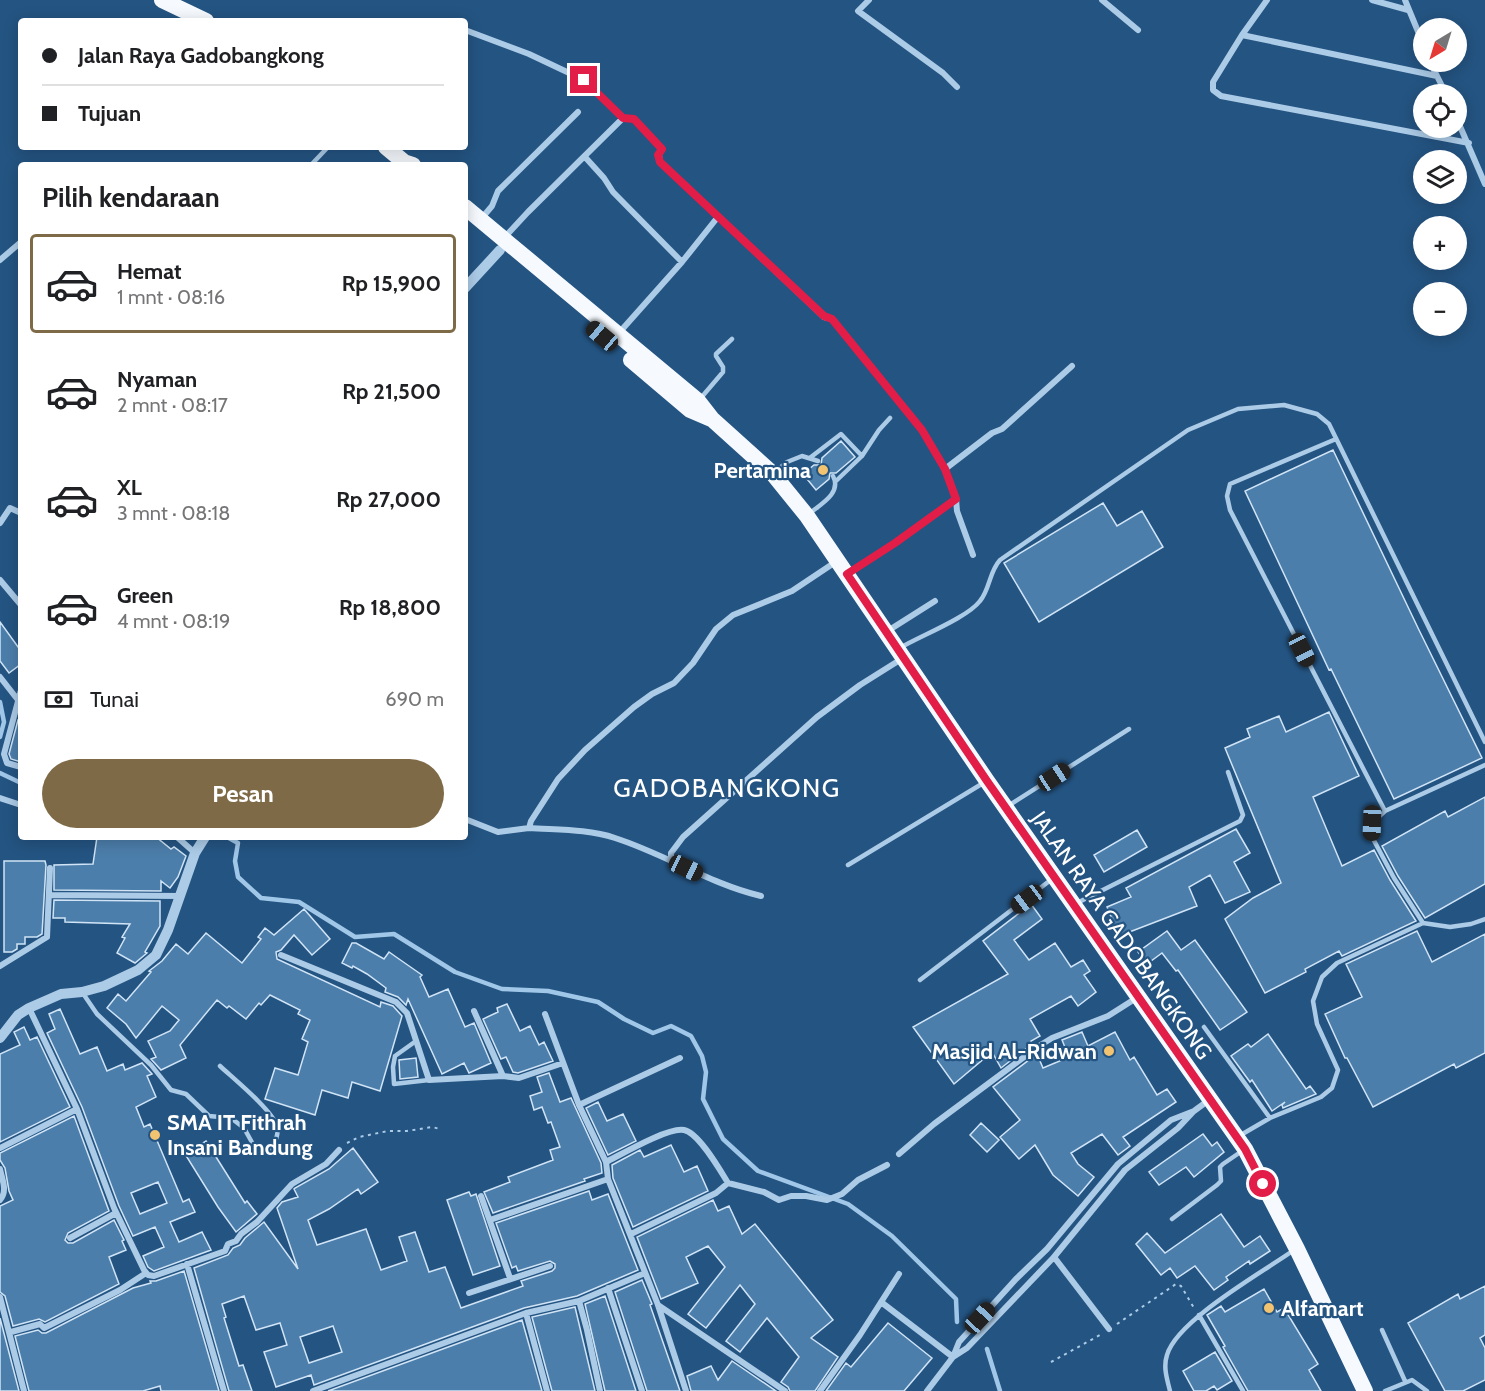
<!DOCTYPE html>
<html lang="id">
<meta charset="utf-8">
<style>
body{margin:0;font-family:Cabin,sans-serif;background:#f2f2f2;color:#202124;height:100vh;display:flex;flex-direction:column;font-size:22px;white-space:nowrap}
*{box-sizing:border-box;margin:0}
p{font-size:20px;color:#757577}
.icon{flex:none;width:33px;height:33px;fill:none;stroke:currentColor;stroke-width:2;stroke-linecap:round;stroke-linejoin:round}
.map{position:relative;flex:1;overflow:hidden}
.drawer{position:absolute;left:18px;top:162px;width:450px;height:678px;display:flex;flex-direction:column;background:#fff;border-radius:6px;box-shadow:0 3px 15px #0003}
.drawer>*{flex:none}
.hud{position:absolute;left:18px;top:18px;width:450px;height:132px;border-radius:6px;box-shadow:0 3px 15px #0003;display:grid;align-content:center;height:132px;padding:0 24px;background:#fff}
.needle{width:39px;rotate:218deg}
.controls{position:absolute;left:1413px;top:18px;display:grid;gap:12px}
.controls a{display:grid;place-items:center;width:54px;height:54px;border-radius:50%;background:#fff;box-shadow:0 3px 15px #0003;font-size:30px}
.end{position:absolute;width:27px;height:27px;margin:-14px;border:8px solid #e11d48;background:#fff;box-shadow:0 0 0 3px #fff}
.from{border-radius:50%}
.car{position:absolute;width:18px;height:36px;margin:-18px -9px;border-radius:8px;box-shadow:0 0 4px 2px #0007;background:linear-gradient(#222 24%,#8ab4d8 0 40%,#222 0 76%,#8ab4d8 0 86%,#222 0)}
.hud b{display:flex;align-items:center;gap:21px;height:57px;font-size:22px}
.hud b+b{border-top:2px solid #e0e0e0}
.hud i{width:15px;height:15px;background:#202124}
ul{padding:0;list-style:none}
li{display:flex;align-items:center;gap:18px;height:99px;margin:0 12px 9px;padding:0 12px;border:3px solid transparent;border-radius:6px}
li div{flex:1}
li b{display:block;font-size:22px}
li em{font-style:normal;font-weight:700}
li.selected{border-color:#7e6a46}
li>.icon{width:54px;height:54px;stroke-width:1.5}
h2{padding:0 24px;font-size:27px;line-height:72px}
.pay{display:flex;align-items:center;gap:15px;height:66px;padding:0 24px;font-size:22px}
.pay p{margin-inline-start:auto}
.action{display:flex;gap:12px;margin-top:auto;padding:12px 24px}
.action a{flex:1;height:69px;border-radius:36px;background:#7e6a46;color:#fff;font-size:24px;font-weight:700;line-height:69px;text-align:center}
.map>svg:first-child{display:block}
</style>
<div class="map">
<svg width="1485" height="1391" viewBox="0 0 1485 1391">
<rect width="100%" height="100%" fill="#245482"/>
<g fill="none" stroke-linecap="round" stroke-linejoin="round">
<path stroke="#a0c7e8" stroke-width="4.5" d="M0 702 4 722 0 737
M0 773 21 783
M227 837 238 843 235 861 238 877 261 898 299 902 355 937 394 934 455 972 502 989 548 991 598 1002 624 1019 653 1033 671 1026 691 1036 702 1056 706 1072 703 1099 723 1139 758 1171 848 1204 892 1236 956 1299 957 1322
M987 1349 1000 1391"/>
</g>
<path fill="#4c7eab" stroke="#d0e4f6" stroke-width="1.5" fill-rule="evenodd" d="M841 441 855 457 836 473H830L829 479 816 490 803 474 814 465H821L822 458Z
M1333 450 1419 630 1482 758 1394 799 1331 669 1329 670 1245 491Z
M1103 503 1117 526 1142 511 1163 547 1039 622 1004 563Z
M0 622 21 651V664L9 673 0 661Z
M1329 712 1359 776 1313 797 1342 866 1374 850 1390 880 1416 921 1342 956 1339 951 1305 969 1306 972 1265 993 1225 919 1253 898 1281 883 1225 748 1250 737 1247 729 1279 716 1286 732Z
M18 720 21 721V762L11 759 9 754Z
M1485 797V884L1425 918 1398 876 1382 846 1445 811 1448 817Z
M1236 829 1250 853 1234 862 1250 892 1225 903 1210 875 1189 887 1197 906 1119 936 1107 907 1131 897 1126 888Z
M1137 830 1147 847 1104 872 1094 855Z
M97 837H156L171 849 174 847 186 856 178 877 170 888 161 881V891L54 890V865L93 864Z
M4 861H45L46 865 42 934 37 937H25V944H17V949L12 952H4Z
M54 900 160 901V926L145 952 147 953 135 963 117 953 125 938 122 937 130 924 65 922V918H53Z
M1031 904 1042 919 1014 940 1029 960 1055 943 1071 967 1083 960 1090 971 1084 975 1096 992 1078 1006 1071 996 1030 1019 1040 1036 1031 1041 1032 1044 1001 1068 992 1052 954 1084 913 1027 1008 974 983 941Z
M304 909 330 939 312 955 294 935 281 950 276 952 277 959 380 1007 381 1002 393 1006 402 1016 380 1091 352 1082 348 1098 322 1090 315 1115 265 1099 275 1068 298 1075 308 1042 302 1039 310 1020 298 1014 300 1010 270 995 261 1005 259 1003 246 1019 229 1006 227 1008 217 1000 180 1045 186 1058 161 1070 151 1059 156 1057 148 1041 170 1031 179 1020 162 1006 136 1038 126 1024 107 1008 118 994 126 1001 151 972 149 971 162 961 176 944 188 954 206 933 242 963 261 939 258 937 265 928 274 935Z
M1167 931 1181 950 1195 940 1247 1012 1220 1030 1178 970 1176 971 1162 953 1147 964 1138 952Z
M1417 931 1432 962 1485 934V1053L1456 1068 1454 1064 1373 1107 1347 1058H1345L1325 1014 1362 997 1346 964Z
M352 943H356L384 959 389 952 399 959 422 975 420 977 429 997 448 989 465 1027 474 1023 491 1063 469 1073 464 1063 442 1074 408 999 406 1005 398 997 385 992 386 988 367 974 353 966 352 968 342 963Z
M507 1004 520 1031 530 1026 539 1045 544 1042 553 1061 518 1073 513 1072 506 1057 501 1059 483 1019 498 1012 497 1008Z
M60 1009 80 1054 97 1047 107 1071 123 1064 125 1070 142 1063 152 1074 147 1076 156 1097 136 1107 144 1127 150 1124 183 1202 189 1199 195 1212 170 1222 179 1242 202 1232 211 1250 154 1271 148 1267 143 1256 164 1247 155 1227 133 1236 119 1206 82 1107 47 1033 55 1029 49 1014ZM158 1182 167 1203 140 1214 131 1193Z
M24 1027 30 1040 37 1037 70 1107 0 1142V1054L20 1045 14 1032Z
M1082 1032 1088 1046 1115 1032 1130 1060 1134 1057 1157 1095 1167 1089 1176 1102 1123 1137 1130 1146 1118 1155 1102 1134 1071 1153 1078 1164 1094 1177 1078 1196 1053 1175 1035 1145 1019 1159 1000 1137 1020 1120 993 1087 1037 1054 1043 1068 1069 1057 1062 1040Z
M1268 1034 1306 1089 1310 1086 1316 1094 1283 1108 1282 1105 1285 1102 1272 1111 1252 1080 1250 1082 1231 1056 1248 1044 1251 1047Z
M416 1058 418 1077 400 1079 399 1060Z
M549 1073 560 1102 571 1098 601 1163 602 1173 584 1179 585 1181 493 1213 484 1192 510 1182 508 1177 553 1160 550 1150 560 1147 551 1122 548 1123 542 1107 534 1110 530 1096 542 1092 537 1077Z
M598 1102 607 1121 623 1114 636 1141 608 1155 586 1108Z
M74 1116 109 1211 68 1233 65 1240 68 1243H73L114 1220 124 1240 122 1241 126 1250 109 1257 119 1284 45 1322 39 1319 13 1326 5 1296 0 1292V1206L13 1200 9 1191 5 1168 0 1160V1153Z
M981 1123 999 1140 987 1152 970 1135Z
M1203 1134 1212 1146 1217 1142 1224 1152 1194 1177 1186 1167 1159 1185 1149 1172Z
M206 1141 245 1203 247 1201 257 1214 236 1232 218 1207 185 1154Z
M671 1145 684 1172 697 1166 708 1191 633 1227 613 1178 612 1165 640 1150 644 1157Z
M353 1148 378 1182 361 1194 358 1189 329 1209 308 1220 317 1245 366 1229 381 1270 407 1261 399 1237 415 1232 429 1272 445 1267 461 1308 523 1286 521 1281 552 1271 555 1268V1264L550 1261 518 1271 516 1266 512 1268 496 1223 589 1191 592 1200 608 1194 638 1270 577 1296 524 1308 314 1385 311 1375 276 1387 264 1352 287 1345 280 1323 256 1330 244 1296 222 1304 226 1317 224 1318 239 1366 243 1365 252 1391H229L194 1268 228 1255 233 1248 240 1245 245 1238 264 1222 298 1269 277 1208 282 1202 298 1197 294 1189 295 1188 329 1169ZM333 1326 342 1352 309 1363 300 1337Z
M469 1192 471 1196 476 1194 500 1266 473 1275 447 1200Z
M713 1200 718 1211 729 1206 742 1234 755 1224 833 1320 811 1338 838 1357 815 1391H790L788 1387 781 1382 799 1357 767 1318 740 1352 726 1341 755 1304 740 1285 706 1328 688 1314 725 1267 708 1246 686 1257 698 1283 661 1299 637 1237Z
M1221 1214 1244 1247 1260 1236 1270 1251 1250 1264 1249 1261 1226 1277 1228 1280 1214 1290 1195 1266 1177 1278 1170 1268 1161 1275 1136 1244 1147 1233 1165 1253Z
M184 1271 219 1391H161L160 1386 143 1391H29L15 1336 38 1330 42 1333H46L133 1288 151 1283 150 1281H156Z
M642 1280 652 1304 650 1305 680 1391H647L615 1292Z
M1485 1286V1335L1480 1338 1485 1348V1380L1463 1391H1445L1408 1323 1458 1294 1460 1299Z
M1264 1289 1277 1312 1284 1308 1318 1364 1309 1370 1321 1391H1248L1223 1347 1225 1346 1207 1315 1221 1306 1225 1312Z
M605 1296 636 1391H605L585 1304Z
M575 1307 595 1391H552L532 1317Z
M0 1318 19 1391H0Z
M522 1320 542 1391H328Z
M888 1323 932 1358 904 1391H826L846 1363 851 1367Z
M1215 1352 1232 1381 1217 1390 1214 1386 1206 1391H1194L1183 1371Z
M732 1361 776 1391H691L687 1376 711 1366 718 1380Z"/>
<g fill="none" stroke-linecap="round" stroke-linejoin="round">
<path stroke="#accbe7" stroke-width="2" stroke-dasharray="3 4.5" stroke-linecap="butt" d="M347 1143 359 1137 388 1131H407L432 1127 440 1129
M1117 1324 1176 1284 1181 1286 1194 1308
M1051 1362 1100 1335"/>
<path stroke="#accbe7" stroke-width="4.5" d="M311 165 328 147
M700 399 723 372V367L716 356V354L732 339
M1336 439 1230 484 1227 496 1230 510 1385 811
M811 457 841 434 862 456
M775 472 787 462 802 456 818 461
M836 481 862 456 879 430 890 418
M810 513C821 504 842 493 833 476
M900 648C920 636 967 618 980 601 990 589 989 572 1000 560L1188 430 1238 409 1284 405 1317 414 1329 424 1485 742
M1008 806 1129 729
M848 865 985 782
M1077 903 1240 821 1243 815 1228 772
M1423 923 1394 878 1371 835 1372 823 1385 811 1485 765
M920 980 1052 879
M82 992 97 1014 151 1065 171 1090 186 1094 209 1116 231 1118 244 1128 254 1146 265 1150 271 1149C275 1142 279 1135 277 1126 272 1110 234 1079 220 1066
M1204 1027 1270 1118
M416 1041 395 1056 393 1067 394 1084 429 1080
M1239 1136 1270 1118 1321 1097 1332 1088 1338 1070 1317 1024 1313 1001 1322 977 1337 963 1423 923 1450 927 1471 924 1485 919
M1172 1219 1217 1185 1221 1181 1220 1167 1223 1164 1242 1151
M1199 1315 1243 1391
M1382 1330 1405 1381
M1170 1391C1167 1379 1163 1367 1167 1355 1177 1320 1263 1272 1294 1250
M1385 1391 1412 1380 1427 1391"/>
<path stroke="#accbe7" stroke-width="6" d="M869 0 858 11 943 73 957 87
M1102 0 1138 30
M1267 0 1242 35 1213 82V90L1221 96 1469 143
M1372 0 1408 10
M1405 0 1424 46
M465 30 529 54 584 80 623 118 634 119 662 149 659 155 660 162 824 317 832 319 922 430 945 469 956 499 957 511 973 555
M1242 35 1437 76
M1430 62 1446 94
M1456 117 1485 184
M585 157 604 178 613 192 682 262
M481 219 492 206 498 191 578 112
M504 238 528 212 623 118
M0 260 21 242
M618 334 682 262 717 218
M945 469 992 433 1002 429 1072 366
M0 523 10 508 21 513
M847 574 895 543 956 499
M0 580 21 605
M886 632 935 601
M0 677 18 700
M21 690 4 754 7 763 21 767
M0 798 21 805
M465 819 498 832 529 828 531 821 558 779 585 750 634 707 652 694 674 683 693 663 716 629 733 615 792 591 837 561
M529 828C557 830 588 829 615 838 665 854 710 884 761 896
M177 837 195 853
M671 860V853L683 837 817 717 860 685 903 658
M49 895 180 896
M281 955 396 1002 407 1013 429 1080 503 1076 519 1078 563 1063
M0 966 47 937 50 868
M29 1008 77 1109 114 1208 144 1270 148 1275 154 1276 225 1251 228 1244 236 1241 241 1234 257 1222 292 1184 326 1164 339 1150
M474 1011 503 1076
M545 1014 579 1105 606 1162 608 1179 658 1305 686 1391
M579 1105 680 1058
M0 1148 77 1109
M899 1154 934 1124 1039 1046 1052 1038 1108 1016 1138 997
M606 1162C622 1154 668 1127 684 1130 699 1133 720 1170 728 1183L764 1192 779 1200 791 1196H806L827 1200 842 1194 858 1180 887 1165
M0 1169C2 1179 8 1191 0 1200
M481 1196 510 1278
M490 1220 608 1179
M631 1234 716 1193 728 1183
M70 1238 116 1213
M1054 1257 1109 1329
M187 1264 224 1391
M608 1288 642 1391
M469 1293 550 1266
M0 1297 24 1391
M579 1301 587 1330 600 1391
M881 1302 953 1357
M658 1305 785 1391
M526 1313 547 1391
M11 1332 40 1324 44 1328 120 1290 146 1273
M953 1357 967 1348 1054 1257 1125 1170 1178 1128 1193 1112
M313 1391 526 1313 579 1301 645 1273
M820 1391 860 1335 899 1274
M927 1391 953 1357 959 1342 1016 1279 1047 1249 1118 1164 1171 1120 1194 1111 1209 1100"/>
<path stroke="#accbe7" stroke-width="10" d="M465 288 500 250
M0 1038 18 1015 29 1008 61 994 82 992 104 986 138 970 156 955 168 930 195 853 205 837"/>
<path stroke="#f6fafe" stroke-width="16" d="M162 0 206 21
M386 147 404 162 413 165
M465 207 698 401 712 419 773 474 807 516 987 781 1245 1149 1297 1249 1365 1391
M631 360 690 410 711 419"/>
</g>
<g fill="none" stroke-linecap="round" stroke-linejoin="round">
<path stroke="#e11d48" stroke-width="8" d="M584 80 623 118 634 119 662 149 658 155 660 162 824 316 832 319 922 430 945 469 956 499 895 543 847 574 987 781 1245 1149 1263 1184"/>
</g>
<g fill="#f2c370" stroke="#245482" stroke-width="2">
<circle cx="823" cy="470" r="6"/>
<circle cx="1109" cy="1051" r="6"/>
<circle cx="155" cy="1135" r="6"/>
<circle cx="1269" cy="1308" r="6"/>
</g>
<g text-anchor="middle" stroke-width="4.5" stroke-linejoin="round" paint-order="stroke">
<g font-size="22" font-weight="bold" fill="#fff" stroke="#245482" text-anchor="end">
<text x="811" y="478">Pertamina</text>
<text x="1097" y="1059">Masjid Al-Ridwan</text>
<text x="167" y="1130" text-anchor="start">SMA IT Fithrah<tspan x="167" dy="25">Insani Bandung</tspan></text>
<text x="1281" y="1316" text-anchor="start">Alfamart</text>
</g>
<g font-size="22" fill="#fff" stroke="#245482">
<text transform="translate(1122 935) rotate(55)" y="8">JALAN RAYA GADOBANGKONG</text>
</g>
<g font-size="26" letter-spacing="1.5" fill="#fff" stroke="#245482">
<text x="727" y="797">GADOBANGKONG</text>
</g>
</g>
</svg>
<div class="controls">
<a><svg class="needle" viewBox="-14 -14 28 28"><path d="M0-13l5 13h-10z" fill="#e53935"/><path d="M0 13l5-13h-10z" fill="#757577"/></svg></a>
<a><svg class="icon" aria-label="locate" viewBox="0 0 24 24"><circle cx="12" cy="12" r="6"/><path d="M12 2v4M12 18v4M2 12h4M18 12h4"/></svg></a>
<a><svg class="icon" aria-label="layers" viewBox="0 0 24 24"><path d="M12 4l9 5-9 5-9-5zM3 14l9 5 9-5"/></svg></a>
<a>+</a>
<a>−</a>
</div>
<i class="end from" style="left:1263px;top:1184px"></i>
<i class="end" style="left:584px;top:80px"></i>
<i class="car" style="left:602px;top:336px;rotate:310deg"></i>
<i class="car" style="left:1302px;top:650px;rotate:153deg"></i>
<i class="car" style="left:1054px;top:777px;rotate:57deg"></i>
<i class="car" style="left:1372px;top:823px;rotate:182deg"></i>
<i class="car" style="left:686px;top:868px;rotate:115deg"></i>
<i class="car" style="left:1027px;top:899px;rotate:233deg"></i>
<i class="car" style="left:980px;top:1318px;rotate:43deg"></i>
<div class="hud">
<b><i class="from"></i>Jalan Raya Gadobangkong</b>
<b><i></i>Tujuan</b>
</div>
<section class="drawer">
<h2>Pilih kendaraan</h2>
<ul>
<li class="selected"><svg class="icon" aria-label="car" viewBox="0 0 24 24"><path d="M5 17H2v-5l4-1 3-4h7l3 4 3 1v5h-3M9 17h6M6 11h13"/><circle cx="7" cy="17" r="2"/><circle cx="17" cy="17" r="2"/></svg><div><b>Hemat</b><p>1 mnt · 08:16</p></div><em>Rp 15,900</em></li>
<li><svg class="icon" aria-label="car" viewBox="0 0 24 24"><path d="M5 17H2v-5l4-1 3-4h7l3 4 3 1v5h-3M9 17h6M6 11h13"/><circle cx="7" cy="17" r="2"/><circle cx="17" cy="17" r="2"/></svg><div><b>Nyaman</b><p>2 mnt · 08:17</p></div><em>Rp 21,500</em></li>
<li><svg class="icon" aria-label="car" viewBox="0 0 24 24"><path d="M5 17H2v-5l4-1 3-4h7l3 4 3 1v5h-3M9 17h6M6 11h13"/><circle cx="7" cy="17" r="2"/><circle cx="17" cy="17" r="2"/></svg><div><b>XL</b><p>3 mnt · 08:18</p></div><em>Rp 27,000</em></li>
<li><svg class="icon" aria-label="car" viewBox="0 0 24 24"><path d="M5 17H2v-5l4-1 3-4h7l3 4 3 1v5h-3M9 17h6M6 11h13"/><circle cx="7" cy="17" r="2"/><circle cx="17" cy="17" r="2"/></svg><div><b>Green</b><p>4 mnt · 08:19</p></div><em>Rp 18,800</em></li>
</ul>
<div class="pay"><svg class="icon" aria-label="cash" viewBox="0 0 24 24"><path d="M3 7h18v10H3z"/><circle cx="12" cy="12" r="2"/></svg>Tunai<p>690 m</p></div>
<div class="action"><a>Pesan</a></div>
</section>
</div>
